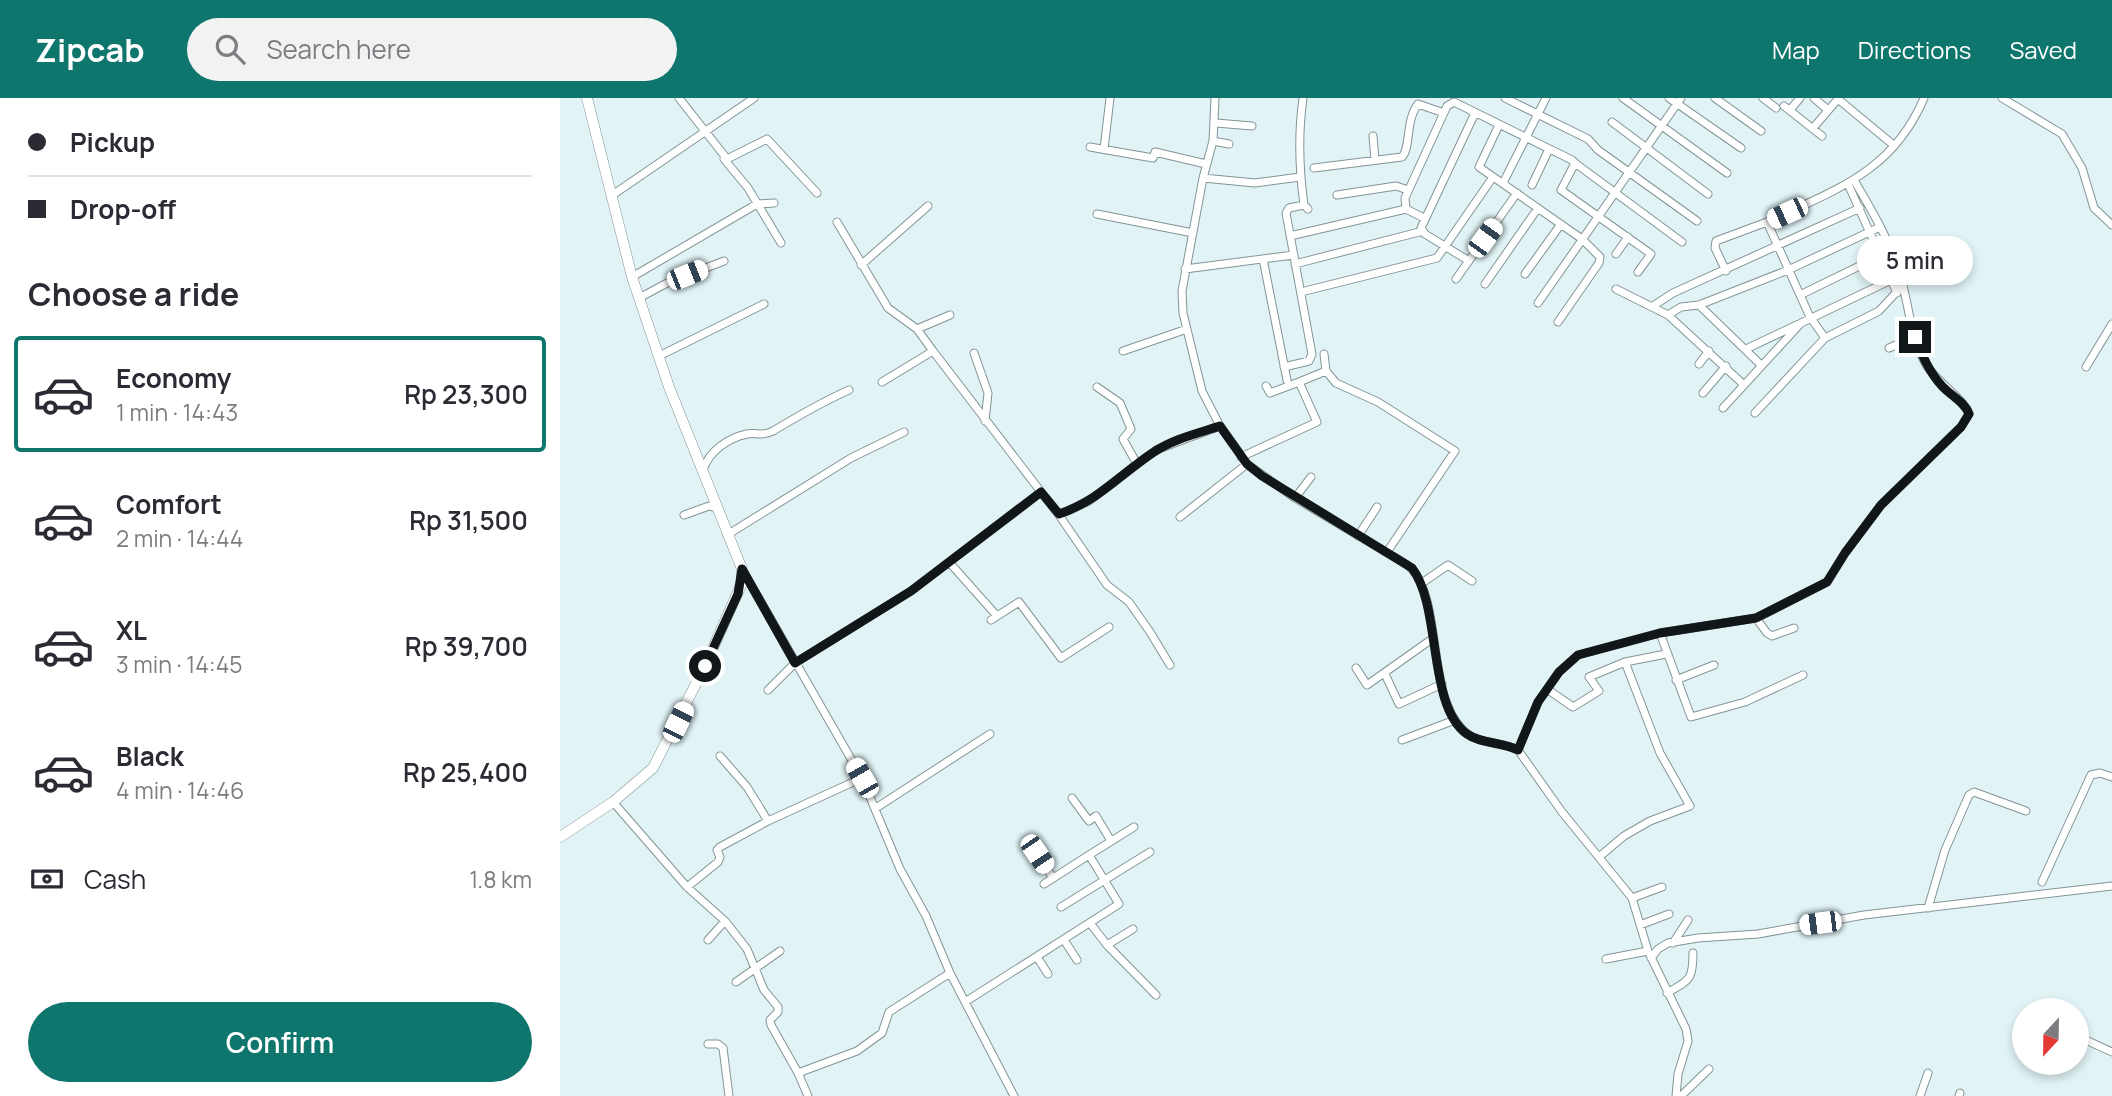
<!DOCTYPE html>
<meta charset="utf-8">
<style>
body{margin:0;font-family:Manrope,sans-serif;background:#f2f2f3;color:#2b2b33;height:100vh;display:flex;flex-direction:column;font-size:26px;white-space:nowrap}
*{box-sizing:border-box;margin:0}
p{font-size:23px;color:#7c7c81}
.icon{flex:none;width:38px;height:38px;fill:none;stroke:currentColor;stroke-width:2;stroke-linecap:round;stroke-linejoin:round}
.map{position:relative;flex:1;overflow:hidden}
.details{display:flex;flex-direction:column;background:#fff;width:560px}
.details>*{flex:none}
.banner{display:grid;align-content:center;height:154px;padding:0 28px;background:#fff}
.needle{width:46px;rotate:202deg}
.fabs{position:absolute;left:1452px;top:900px;display:grid;gap:14px}
.fabs a{display:grid;place-items:center;width:77px;height:77px;border-radius:50%;background:#fff;box-shadow:0 4px 10px #0003;font-size:35px}
.end{position:absolute;width:32px;height:32px;margin:-16px;border:9px solid #111718;background:#fff;box-shadow:0 0 0 4px #fff}
.from{border-radius:50%}
.bubble{position:absolute;height:49px;border-radius:24px;background:#fff;box-shadow:0 4px 10px #0003;font-size:23px;font-weight:600;line-height:49px;text-align:center}
.car{position:absolute;width:21px;height:42px;margin:-21px -10px;border-radius:9px;box-shadow:0 0 5px 2px #0007;background:linear-gradient(#fff 24%,#345 0 40%,#fff 0 76%,#345 0 86%,#fff 0)}
.banner b{display:flex;align-items:center;gap:24px;height:66px;font-size:26px}
.banner b+b{border-top:2px solid #e1e1e2}
.banner i{width:18px;height:18px;background:#2b2b33}
ul{padding:0;list-style:none}
li{display:flex;align-items:center;gap:21px;height:116px;margin:0 14px 10px;padding:0 14px;border:4px solid transparent;border-radius:7px}
li div{flex:1}
li b{display:block;font-size:26px}
li em{font-style:normal;font-weight:600}
li.on{border-color:#0f766e}
li>.icon{width:63px;height:63px;stroke-width:1.5}
h2{padding:0 28px;font-size:32px;line-height:84px}
.pay{display:flex;align-items:center;gap:18px;height:77px;padding:0 28px;font-size:26px}
.pay p{margin-inline-start:auto}
.cta{display:flex;gap:14px;margin-top:auto;padding:14px 28px}
.cta a{flex:1;height:80px;border-radius:42px;background:#0f766e;color:#fff;font-size:28px;font-weight:600;line-height:80px;text-align:center}
header{display:flex;align-items:center;gap:42px;box-sizing:border-box;height:98px;padding:0 35px;background:#0f766e;color:#fff}
header strong{font-size:33px}
nav{display:flex;gap:38px;margin-inline-start:auto;font-size:24px}
.search{width:490px;height:63px;background:#f2f2f3;display:flex;align-items:center;gap:18px;box-sizing:border-box;padding:0 24px;border-radius:38px;color:#7c7c81;font-size:26px}
main{display:flex;flex:1;min-height:0}
.map>svg:first-child{display:block}
</style>
<header>
<strong>Zipcab</strong>
<div class="search"><svg class="icon" aria-label="search" viewBox="0 0 24 24"><circle cx="10" cy="10" r="6"/><path d="M15 15l6 6"/></svg>Search here</div>
<nav><a>Map</a><a>Directions</a><a>Saved</a></nav>
</header>
<main>
<section class="details">
<div class="banner">
<b><i class="from"></i>Pickup</b>
<b><i></i>Drop-off</b>
</div>
<h2>Choose a ride</h2>
<ul>
<li class="on"><svg class="icon" aria-label="car" viewBox="0 0 24 24"><path d="M5 17H2v-5l4-1 3-4h7l3 4 3 1v5h-3M9 17h6M6 11h13"/><circle cx="7" cy="17" r="2"/><circle cx="17" cy="17" r="2"/></svg><div><b>Economy</b><p>1 min · 14:43</p></div><em>Rp 23,300</em></li>
<li><svg class="icon" aria-label="car" viewBox="0 0 24 24"><path d="M5 17H2v-5l4-1 3-4h7l3 4 3 1v5h-3M9 17h6M6 11h13"/><circle cx="7" cy="17" r="2"/><circle cx="17" cy="17" r="2"/></svg><div><b>Comfort</b><p>2 min · 14:44</p></div><em>Rp 31,500</em></li>
<li><svg class="icon" aria-label="car" viewBox="0 0 24 24"><path d="M5 17H2v-5l4-1 3-4h7l3 4 3 1v5h-3M9 17h6M6 11h13"/><circle cx="7" cy="17" r="2"/><circle cx="17" cy="17" r="2"/></svg><div><b>XL</b><p>3 min · 14:45</p></div><em>Rp 39,700</em></li>
<li><svg class="icon" aria-label="car" viewBox="0 0 24 24"><path d="M5 17H2v-5l4-1 3-4h7l3 4 3 1v5h-3M9 17h6M6 11h13"/><circle cx="7" cy="17" r="2"/><circle cx="17" cy="17" r="2"/></svg><div><b>Black</b><p>4 min · 14:46</p></div><em>Rp 25,400</em></li>
</ul>
<div class="pay"><svg class="icon" aria-label="cash" viewBox="0 0 24 24"><path d="M3 7h18v10H3z"/><circle cx="12" cy="12" r="2"/></svg>Cash<p>1.8 km</p></div>
<div class="cta"><a>Confirm</a></div>
</section>
<div class="map">
<svg width="1552" height="998" viewBox="0 0 1552 998">
<rect width="100%" height="100%" fill="#e1f3f5"/>
<g fill="none" stroke-linecap="round" stroke-linejoin="round">
<defs>
<path id="minor" d="M119 0 167 61 207 41 257 95
M655 0 653 43 643 80 622 193 623 215 642 293 660 328 687 366 735 400 846 466C885 495 864 594 903 632 916 646 941 643 958 652L1002 714 1072 800 1088 853 1126 931 1128 943 1118 976 1116 998
M743 0C738 36 739 71 744 107
M945 0 1028 41 1038 52 1137 123
M1063 0 1167 75
M1109 0 1181 50
M1155 0 1201 33
M1203 0 1216 10
M1254 0 1268 12
M1442 0 1502 36 1522 70 1534 110 1552 127
M1224 8 1262 38
M1230 12 1240 0
M1052 24 1148 96
M656 25 692 28
M939 27 919 69 1022 141 1040 159 1039 165 998 224
M1253 30 1278 1 1331 45
M813 38 815 62
M653 43 669 46
M530 49 593 60 595 54 646 66
M544 51 550 0
M164 61 188 90 221 145
M1015 65 1122 144
M754 70 842 59C851 50 845 23 858 6L884 15
M643 80 695 85 740 79
M943 85 986 0
M1288 86 1337 195
M972 87 989 51
M777 97 836 88 848 92
M51 98 194 0
M537 116 633 135
M864 120 846 111 845 100 887 8 894 4 1012 62 1015 65 1001 92 1091 156 1078 174
M277 124 328 210 357 231 373 253
M730 138 846 111
M1056 156 1068 139
M703 161 727 282
M909 163 865 136 861 130 915 15
M735 166 863 133
M301 167 368 108
M625 171 734 157
M1166 173 1155 150 1156 143 1207 124
M965 176 1001 126
M72 179 197 106 214 105
M896 181 957 95
M925 186 978 110
M1343 187 1319 213 1265 240 1250 219 1207 124C1275 92 1333 74 1364 0
M1056 191 1108 217 1183 286
M741 194 877 160 933 79
M1240 197 1322 157
M79 200 109 184 164 163
M978 205 1121 0
M1139 207 1201 267
M1093 208 1113 195 1300 110
M1108 217 1121 209 1139 207 1228 172 1320 129
M357 231 390 217
M1329 250 1355 239
M1186 251 1239 226
M563 253 627 231
M414 255 428 295 425 323
M764 256 766 273 776 285 818 304 895 353 827 454
M99 258 204 206
M1139 266 1149 253
M724 269 749 263 752 256 726 115 729 110 744 107 748 111
M1526 269 1552 226
M322 284 373 253 481 394
M739 284 766 273
M537 289 560 305 571 331 563 341 577 366
M1143 295 1166 268
M1163 310 1241 225 1331 182
M1195 315 1265 240
M681 359 757 324 739 284 710 295 706 288
M143 372C149 353 168 340 187 336 197 334 202 339 213 333 238 318 262 304 289 292
M735 400 751 379
M124 417 149 408 158 410
M499 417 547 487 569 504 590 534 610 567
M620 419 687 366
M167 437 291 360 344 334
M798 438 817 409
M389 464 437 518
M182 471 302 680 340 771 366 818 390 875 454 998
M862 485 888 467 912 483
M1196 520 1207 535 1212 538 1234 530
M431 522 459 504 501 560 549 529
M1100 535 1131 619 1185 604 1243 577
M796 570 807 587 872 541
M825 576 839 606 882 586
M1116 582 1154 567
M987 591 1013 609 1039 593 1029 579 1065 564 1106 556
M208 592 235 565 351 493 481 394 499 417 529 403 596 352 660 328
M842 642 895 622
M958 652 978 604 999 574 1018 557 1100 535 1196 520 1267 484 1285 455 1321 407 1401 329 1409 316C1405 302 1377 284 1367 268 1349 238 1349 202 1338 170 1328 139 1310 110 1294 82
M160 658 187 689 208 723
M512 700 529 723 536 718 551 743
M53 704 127 789 165 823 187 851 204 892 218 909V914L210 922 211 927 238 975 248 998
M316 710 430 636
M477 756 493 780
M529 757 574 729
M1039 759 1064 738 1090 723 1130 708 1100 655 1065 564
M1482 784 1531 677 1540 675 1552 679
M127 789 158 764 160 759 157 752 160 749 208 723 302 680
M1072 800 1102 789
M501 809 590 754
M1368 810 1385 752 1409 697 1414 694 1466 713
M530 825 547 847 596 897
M1080 827 1109 816
M148 842 165 823
M504 842 517 862
M1113 845 1128 822
M547 847 573 831
M477 859 488 876
M1091 860 1098 851 1108 845 1138 840 1198 836 1304 817 1552 788
M1046 861 1088 853
M176 884 220 853
M1107 895C1129 882 1133 883 1133 855
M405 904 559 806 529 757 484 786
M1517 938 1552 954
M148 946H158L163 950 169 998
M238 975 297 953 322 935 329 914 390 875
M1121 998 1149 971
M1360 998 1368 975
M1399 998 1400 995"/>
<path id="major" d="M0 739 53 704 93 670 145 568 182 485V471L109 289 72 179 27 0"/>
</defs>
<use href="#minor" stroke="#839496" stroke-width="9"/>
<use href="#major" stroke="#839496" stroke-width="11"/>
<use href="#minor" stroke="#fff" stroke-width="7"/>
<use href="#major" stroke="#fff" stroke-width="10"/>
</g>
<g fill="none" stroke-linecap="round" stroke-linejoin="round">
<path stroke="#111718" stroke-width="9" d="M145 568 178 496 182 471 235 565 351 493 481 394 499 416C540 402 560 376 594 354 613 341 639 335 660 328L687 366 702 378 852 470C882 509 867 608 907 636 921 646 942 644 958 652L978 604 999 574 1018 557 1100 535 1196 520 1267 484 1285 455 1321 407 1401 329 1409 316C1405 304 1391 298 1382 288 1369 274 1362 257 1355 239"/>
</g>
</svg>
<div class="fabs">
<a><svg class="needle" viewBox="-14 -14 28 28"><path d="M0-13l5 13h-10z" fill="#e53935"/><path d="M0 13l5-13h-10z" fill="#7c7c81"/></svg></a>
</div>
<i class="end from" style="left:145px;top:568px"></i>
<i class="end" style="left:1355px;top:239px"></i>
<div class="bubble" style="left:1297px;top:138px;width:116px">5 min</div>
<i class="car" style="left:1227px;top:115px;rotate:245deg"></i>
<i class="car" style="left:925px;top:140px;rotate:36deg"></i>
<i class="car" style="left:127px;top:177px;rotate:68deg"></i>
<i class="car" style="left:118px;top:624px;rotate:26deg"></i>
<i class="car" style="left:302px;top:680px;rotate:330deg"></i>
<i class="car" style="left:477px;top:756px;rotate:146deg"></i>
<i class="car" style="left:1260px;top:825px;rotate:263deg"></i>
</div>
</main>
